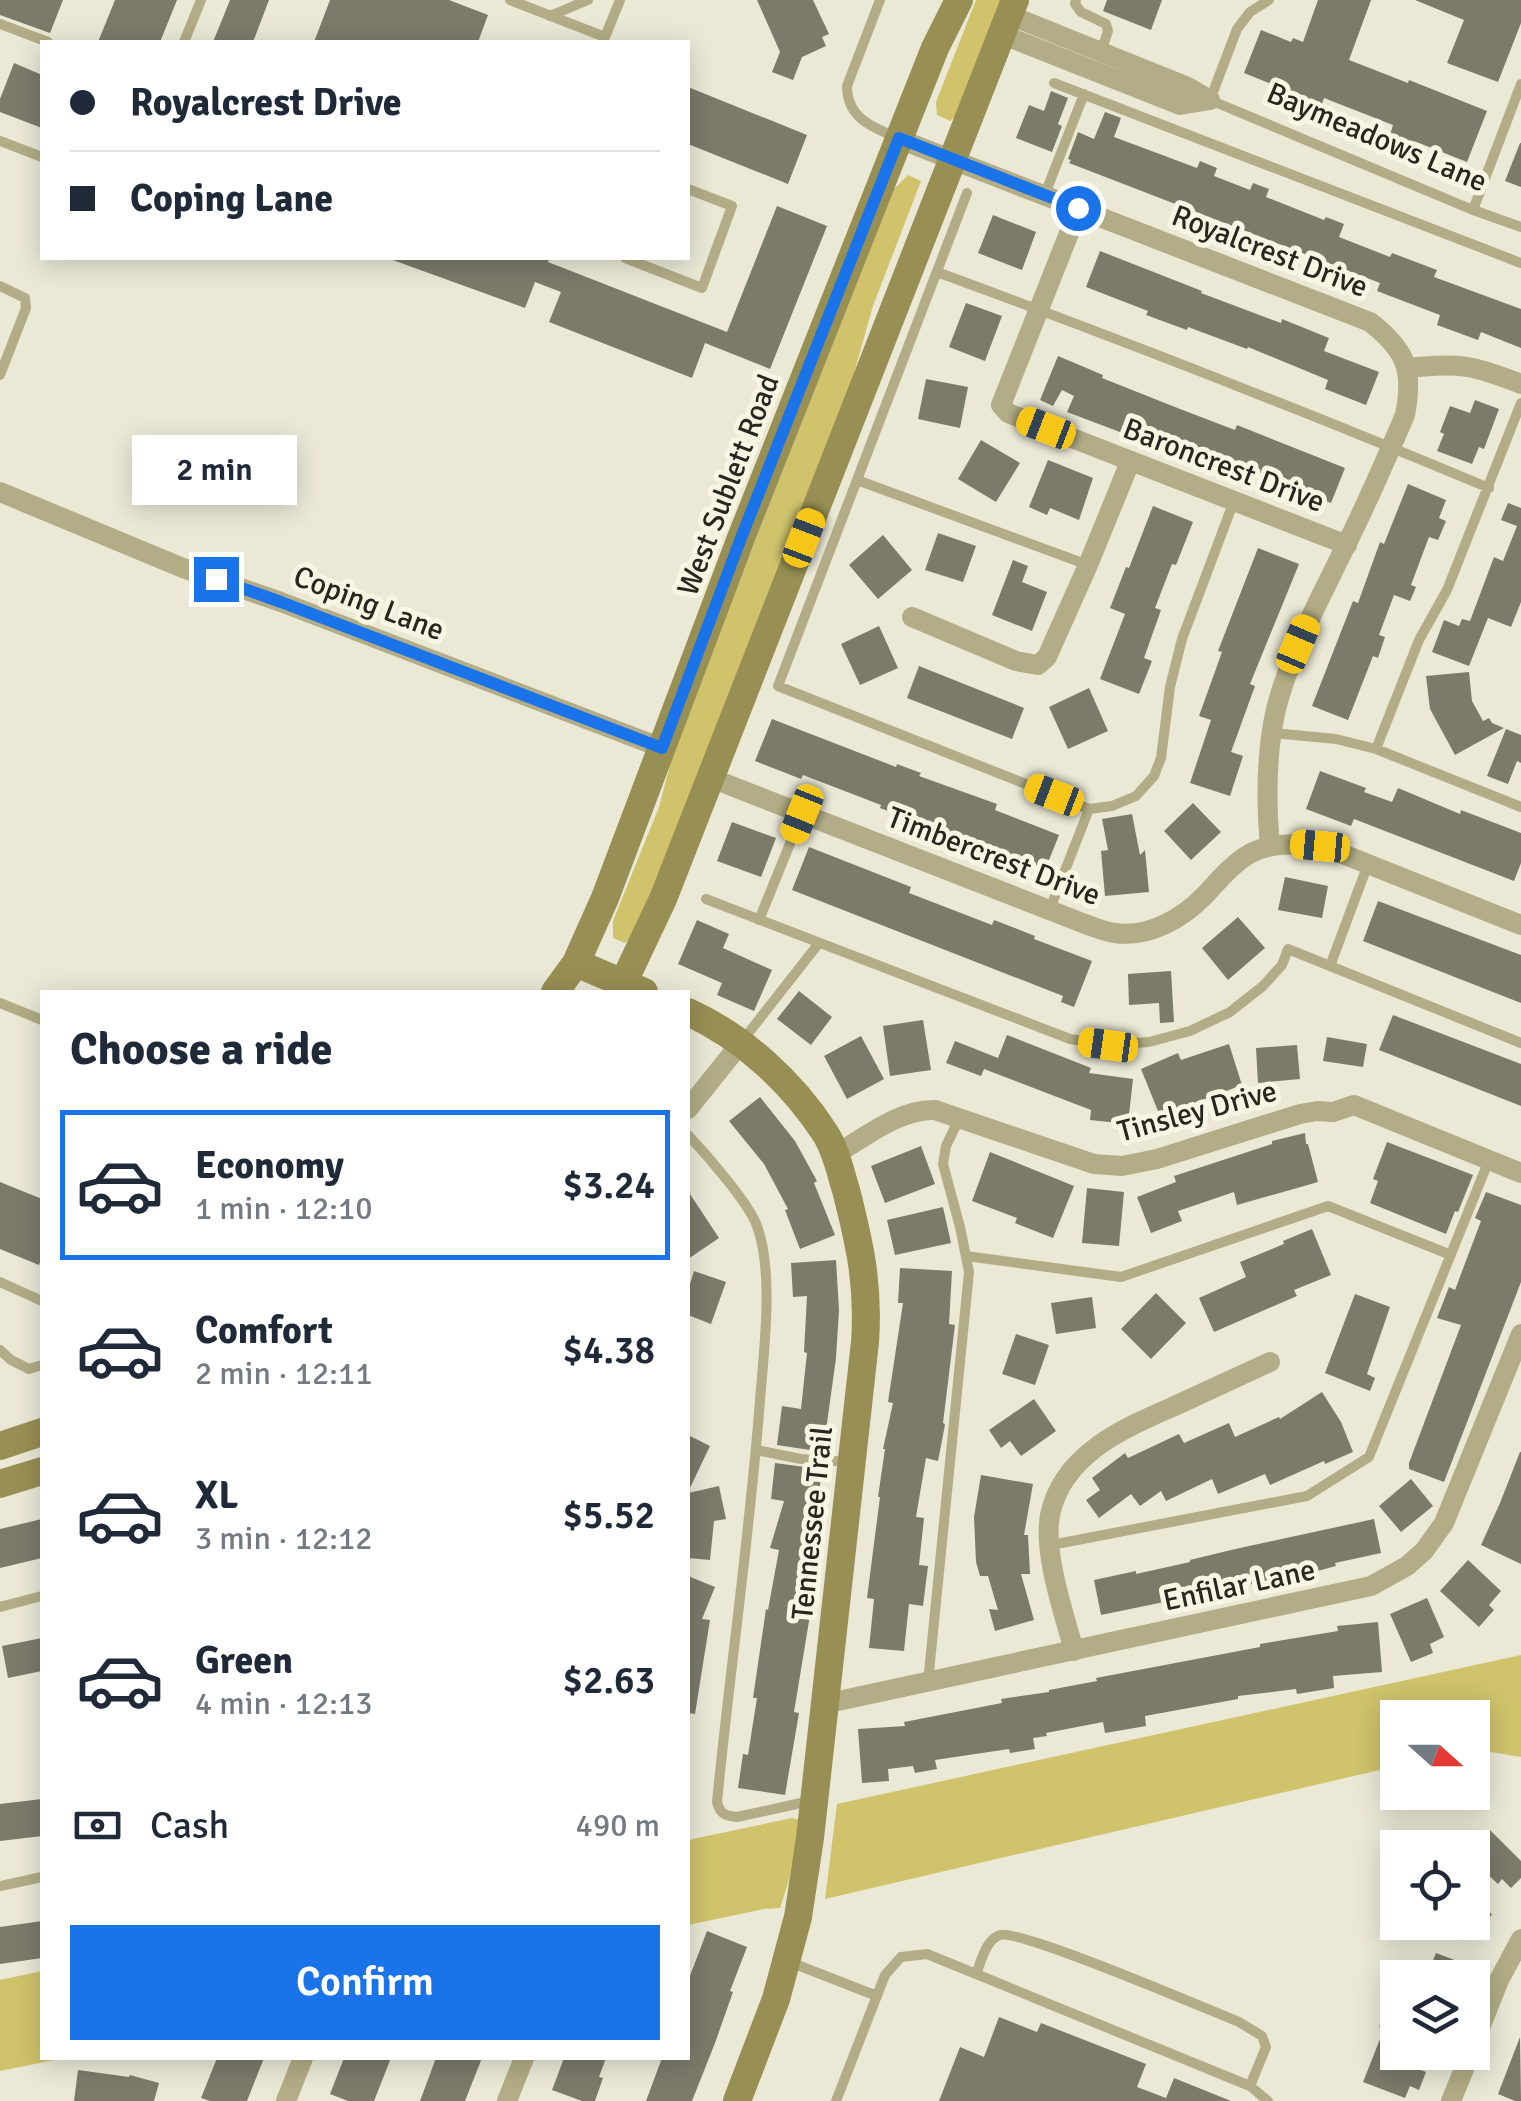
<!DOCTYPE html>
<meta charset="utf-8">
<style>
body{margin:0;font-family:Signika,sans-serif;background:#f6f6f7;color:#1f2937;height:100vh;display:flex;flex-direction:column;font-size:38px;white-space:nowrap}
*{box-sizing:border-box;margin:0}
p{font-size:32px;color:#747a83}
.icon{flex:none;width:55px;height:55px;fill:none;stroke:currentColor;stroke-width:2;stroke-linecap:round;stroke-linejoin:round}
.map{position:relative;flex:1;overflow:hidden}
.drawer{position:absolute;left:40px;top:990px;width:650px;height:1070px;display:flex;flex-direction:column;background:#fff;border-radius:0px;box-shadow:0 5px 25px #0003}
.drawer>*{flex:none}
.top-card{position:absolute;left:40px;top:40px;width:650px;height:220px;border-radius:0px;box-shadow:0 5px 25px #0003;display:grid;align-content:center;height:220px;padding:0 30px;background:#fff}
.needle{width:65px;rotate:111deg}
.controls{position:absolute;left:1380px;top:1700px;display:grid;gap:20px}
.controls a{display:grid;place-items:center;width:110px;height:110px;border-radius:0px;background:#fff;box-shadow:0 5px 25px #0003;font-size:50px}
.end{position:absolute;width:45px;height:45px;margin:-22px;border:12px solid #1a73e8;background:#fff;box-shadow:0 0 0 5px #fff}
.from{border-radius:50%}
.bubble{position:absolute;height:70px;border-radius:0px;background:#fff;box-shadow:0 5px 25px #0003;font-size:32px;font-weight:600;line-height:70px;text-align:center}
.car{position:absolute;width:30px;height:60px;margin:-30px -15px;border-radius:12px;box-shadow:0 0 8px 2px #0007;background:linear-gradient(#f5c518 24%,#345 0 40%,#f5c518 0 76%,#345 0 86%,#f5c518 0)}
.top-card b{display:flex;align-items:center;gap:35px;height:95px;font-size:38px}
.top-card b+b{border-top:2px solid #e0e1e3}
.top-card i{width:25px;height:25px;background:#1f2937}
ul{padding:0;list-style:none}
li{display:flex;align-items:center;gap:30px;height:150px;margin:0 20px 15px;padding:0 10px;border:5px solid transparent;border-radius:0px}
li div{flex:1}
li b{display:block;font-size:38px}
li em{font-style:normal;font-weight:600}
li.on{border-color:#1a73e8}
li>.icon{width:90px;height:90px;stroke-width:1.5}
h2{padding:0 30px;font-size:45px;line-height:120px}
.pay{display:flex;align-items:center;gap:25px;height:110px;padding:0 30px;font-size:38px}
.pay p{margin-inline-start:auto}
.action{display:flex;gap:20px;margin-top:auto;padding:20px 30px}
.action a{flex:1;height:115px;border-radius:0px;background:#1a73e8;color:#fff;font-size:40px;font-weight:600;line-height:115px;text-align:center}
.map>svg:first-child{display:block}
</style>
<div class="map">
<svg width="1521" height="2101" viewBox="0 0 1521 2101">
<rect width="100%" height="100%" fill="#ebe9d6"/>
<path fill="#d0c36c" d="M976 0H1003L957 115 950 121 937 115 936 102Z
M908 175 921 181 873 306 852 380 662 873 633 936 625 943 613 938V921L659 807 676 742 893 190Z
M1521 1655V1757L1473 1749 1472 1718H1398L1397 1766 825 1899 837 1804Z
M792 1818 800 1820 789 1880 780 1908 764 1909 688 1925V1840Z
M42 1971V2058H65L0 2071V1980Z"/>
<path fill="#7c7a69" d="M0 0H63L50 33 0 15Z
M115 0H177L160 42H98Z
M230 0H269L253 42H213Z
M330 0H449L488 15 478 42H314Z
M757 0H813L829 34 822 37 826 46 802 57 793 80 772 72 780 52Z
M1107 0H1162L1151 30 1103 11Z
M1318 0H1371L1349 60 1408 83 1409 80 1487 111 1467 162 1414 141 1413 144 1390 135 1393 125 1324 98 1322 104 1244 73 1261 30 1291 42 1293 38 1303 42Z
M1415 0H1521V23L1498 82 1447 63 1464 20Z
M14 63 42 75V128L0 112V99Z
M688 87 807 135 788 184 688 144Z
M1051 91 1068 98 1058 124 1062 126 1052 152 1016 138 1029 105 1044 111Z
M1105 112 1121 118 1114 137 1197 168 1200 161 1217 168 1214 176 1250 190 1253 183 1269 189 1266 197 1324 220 1326 217 1344 224 1339 237 1390 257 1392 253 1437 270 1434 277 1521 309V348L1481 332 1478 340 1437 325 1440 315 1377 291 1380 283 1069 163 1071 160 1068 159 1078 132 1094 139Z
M1520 143H1521V187L1505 181Z
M777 206 827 226 770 369 705 343 692 378 549 322 561 292 535 282 525 308 390 259 550 258 548 262 727 332Z
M993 215 1036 232 1022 270 978 253Z
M1100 251 1202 291 1201 293 1281 323 1282 319 1329 338 1324 351 1379 372 1366 405 1325 389 1328 380 1248 347 1247 349 1188 327 1187 330 1146 315 1148 311 1086 287Z
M966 303 1002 316 985 361 949 347Z
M1058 356 1103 375 1102 378 1180 409 1235 430 1237 425 1345 468 1331 503 1211 456 1207 465 1067 412 1074 396 1062 390 1053 406 1040 400Z
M926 379 968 387 960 428 918 419Z
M1475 400 1499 409 1484 449 1479 447 1472 464 1437 451 1444 434 1440 432 1450 406 1470 413Z
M981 440 1020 463 996 502 958 479Z
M1048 460 1093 478 1079 520 1050 508 1047 515 1029 507Z
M1408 484 1446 500 1439 518 1446 521 1438 540 1429 537 1411 585 1416 587 1410 601 1394 595 1379 635 1385 637 1378 658 1373 656 1348 720 1312 706 1353 601 1358 603 1380 542 1384 544Z
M1508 503 1521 508V602L1511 627 1488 618 1469 666 1432 652 1444 620 1459 626 1462 619 1470 621 1494 557 1503 561 1517 526 1501 520Z
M1153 506 1193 522 1176 565 1172 564 1155 608 1161 610 1144 658 1152 661 1139 694 1100 679 1125 614 1110 608 1126 567 1129 568Z
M938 533 976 546 963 582 925 570Z
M883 535 912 570 878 599 849 565Z
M1258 548 1299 564 1250 684 1255 686 1231 752 1243 756 1230 796 1190 783 1211 720 1199 716 1222 652 1218 651Z
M1013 560 1028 566 1022 582 1047 592 1032 631 992 615Z
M879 626 898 668 860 685 841 644Z
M919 666 1024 708 1012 739 907 698Z
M1469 672 1472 701 1483 721 1489 718 1492 723 1504 728 1455 755 1430 709 1426 676Z
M1089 688 1108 731 1068 749 1049 707Z
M772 719 896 767 897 764 921 773 919 776 997 804 995 810 1059 835 1045 870 981 846 979 849 938 833 939 830 880 808 881 805 803 775 801 779 755 761Z
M1506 729 1521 735V763L1517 761 1508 784 1487 776Z
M1320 771 1366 788 1364 792 1392 802 1398 788 1460 814 1461 810 1521 833V863L1514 881 1354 819 1351 826 1306 809Z
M1193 803 1221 832 1191 860 1164 831Z
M1132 814 1140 855 1145 850 1149 892 1105 896 1101 851 1108 850 1102 819Z
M732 822 776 838 761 877 717 861Z
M809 847 911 887 909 893 992 925 994 920 1035 936 1034 939 1092 961 1074 1007 1061 1002 1063 996 792 890Z
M1285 877 1328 886 1322 918 1278 910Z
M1378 901 1521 955V1003L1363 941Z
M1238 917 1265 948 1228 980 1202 948Z
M697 920 729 934 723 948 772 970 754 1011 717 995 722 983 678 964Z
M1171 971 1174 1022 1160 1023 1159 1003 1129 1005 1128 974Z
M799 991 832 1017 811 1045 777 1019Z
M1393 1015 1521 1064V1106L1379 1050Z
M923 1020 931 1070 890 1076 883 1026Z
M1007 1035 1091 1068 1089 1073 1133 1079 1128 1124 1090 1120 1091 1110 984 1069 981 1076 946 1063 955 1041 998 1058Z
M861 1036 884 1079 847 1099 824 1056Z
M1327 1037 1367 1044 1363 1067 1323 1061Z
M1229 1044 1242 1085 1160 1116 1141 1069 1178 1053 1181 1060Z
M1297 1045 1300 1079 1258 1083 1256 1048Z
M760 1097 795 1141 817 1181 814 1183 835 1235 800 1249 785 1210 788 1209 764 1164 729 1121Z
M1305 1133 1306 1144H1308L1318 1182 1237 1205 1234 1192 1178 1211 1182 1221 1151 1233 1137 1197 1176 1182 1174 1176 1272 1144V1141Z
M1387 1142 1473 1175 1458 1212 1455 1211 1446 1234 1370 1203 1378 1181 1373 1179Z
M921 1146 935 1184 885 1203 871 1166Z
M990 1152 1074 1186 1053 1238 1015 1223 1017 1218 972 1201Z
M0 1182 42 1199V1256L39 1265 0 1249Z
M1087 1188 1124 1192 1119 1246 1082 1243Z
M688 1191 719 1238 688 1259Z
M1486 1192 1521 1205V1282L1444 1482 1409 1469V1463L1461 1325 1437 1318 1449 1287 1455 1290 1481 1221 1475 1218Z
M943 1207 951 1243 895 1255 887 1220Z
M1312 1229 1331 1275 1294 1290 1297 1296 1214 1332 1199 1298 1246 1277 1240 1262 1284 1244 1283 1241Z
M836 1260 839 1310 836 1358 823 1452 777 1445 782 1406 801 1409 807 1353 804 1352 807 1296 793 1297 791 1263Z
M900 1268 952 1271 949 1324 955 1325 943 1423 945 1424 944 1430 938 1461 926 1458 916 1517 924 1518 919 1565 928 1566 923 1606 909 1604 904 1651 869 1648 874 1599 867 1598 880 1497H878L885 1449H883L893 1403 888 1402 903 1303H898Z
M694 1271 726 1282 711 1324 688 1315V1290Z
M1156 1293 1186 1323 1151 1359 1121 1329Z
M1355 1294 1390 1307 1367 1374 1375 1378 1370 1391 1325 1373Z
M1092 1297 1096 1328 1056 1334 1051 1303Z
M1016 1334 1049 1345 1035 1385 1002 1374Z
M1322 1392 1341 1422 1353 1452 1325 1464 1324 1461 1270 1485 1265 1474 1218 1494 1212 1479 1166 1501 1161 1491 1140 1506 1131 1494 1099 1518 1086 1500 1100 1490 1092 1478 1125 1453 1128 1458 1179 1434 1184 1443 1229 1423 1235 1437 1279 1417 1280 1419Z
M1034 1399 1056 1431 1021 1456 1010 1441 1001 1448 989 1430Z
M688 1435 710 1446 688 1492Z
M1520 1452H1521V1564L1481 1545 1500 1503Z
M775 1463 820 1469 822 1471 815 1520 822 1522 808 1568 813 1569 806 1614 810 1615 794 1712 799 1713 785 1795 738 1788 743 1754 748 1755 757 1698H753L766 1609 768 1610 779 1550 770 1548 784 1501 771 1499Z
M981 1475 1033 1484 1024 1535H1028L1030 1574H1021L1034 1620 995 1631 989 1609 998 1610 988 1576H980L976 1562 974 1517Z
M1411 1479 1433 1506 1401 1532 1379 1506Z
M719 1486 726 1519 714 1521 710 1560 688 1558V1493Z
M42 1519V1558L0 1568V1529Z
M1374 1519 1381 1553 1335 1563 1336 1566 1295 1577 1294 1574 1198 1597V1595L1101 1615 1094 1580 1136 1571V1574L1190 1562V1560L1231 1550Z
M1468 1560 1501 1591 1489 1605 1494 1610 1479 1627 1440 1591Z
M688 1576 715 1587 702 1619 710 1620 695 1714 688 1713Z
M1427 1598 1444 1637 1430 1644 1433 1653 1411 1662 1390 1614Z
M1378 1622 1382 1672 1333 1676 1334 1688 1297 1694 1296 1689 1238 1696V1699L1145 1716 1146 1726 1105 1733 1103 1722 1046 1733 1047 1736 1033 1738 1035 1749 1010 1753 1009 1749 935 1760 937 1769 915 1773 913 1766 888 1769 889 1781 862 1783 858 1729 905 1726 904 1722 1002 1703 1001 1699 1049 1692V1690L1097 1681 1096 1678 1260 1647V1644L1338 1631 1337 1626Z
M42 1638V1671L8 1678 2 1646Z
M42 1799V1836L0 1841V1804Z
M1490 1830 1521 1861V1878L1511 1888 1502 1879 1498 1884 1472 1860V1848Z
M1472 1901 1492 1914 1481 1931 1472 1925Z
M42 1921V1958L0 1964V1927Z
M707 1931 747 1947 730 1991 733 1992 715 2043 692 2101H646L662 2058H688V1981Z
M1436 1953 1465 1964 1460 1978H1426Z
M1396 1983 1398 2061 1426 2072 1419 2090 1410 2086 1405 2098 1363 2082 1384 2029 1379 2027Z
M999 2017 1037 2032 1041 2023 1146 2064 1137 2087 1166 2098 1174 2078 1231 2101H939L960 2047 984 2057Z
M1520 2037 1521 2101H1515L1498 2094Z
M217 2058H264L247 2101H210L201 2098Z
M344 2058H391L374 2101H348L330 2094Z
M436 2058H482L465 2101H420Z
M564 2058H606L599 2077 603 2078 595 2101H582L552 2090Z
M78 2070 129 2077 130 2075 159 2083 154 2101H74Z"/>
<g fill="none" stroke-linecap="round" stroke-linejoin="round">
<path stroke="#b2ad86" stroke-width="10" d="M510 0 605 37 620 0
M880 0 847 86C847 118 872 127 898 138
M1076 0 1075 4 1081 12 1106 24 1108 31 1101 52
M1269 0 1250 12 1237 29 1210 100 1473 210 1521 227
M550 16 588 0
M0 24 48 42
M184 42 201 0
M1054 83 1521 263
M0 141 42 157
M967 193 778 686 1089 809 1112 806 1136 796 1154 776 1161 758 1170 687 1182 639 1234 501
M1045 194 1084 94
M1473 210 1521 84
M625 258 702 288 732 206 688 189
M937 272C1122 340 1307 412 1489 488
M0 286 25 298 26 308 0 375
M857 480 1088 565
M1273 733 1336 739 1376 749 1521 807
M1376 749 1419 640 1447 590 1521 403
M706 899 1070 1039 1109 1045 1149 1042 1190 1031 1230 1012 1263 986 1282 965 1288 949 1521 1043
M1050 909 1089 809
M759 920 802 814
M1330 966 1368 864
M0 1003 42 1020
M743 1040 819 943
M688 1135C705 1153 749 1203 757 1226 774 1272 764 1350 760 1400 750 1534 730 1668 717 1802 720 1814 725 1816 737 1817L810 1801
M966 1256 1121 1277 1328 1206 1451 1255
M0 1282 42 1301
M0 1350 11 1360 29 1369 42 1365
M756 1450 801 1459 850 1462
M1051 1545 1307 1496 1369 1457 1489 1160
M0 1607 42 1596
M928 1682 969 1272 960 1227 943 1164 946 1146 959 1119
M0 1886 42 1877
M787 1961 877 1996
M976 1974C981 1962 986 1939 1000 1935 1021 1929 1206 2009 1239 2022L1262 2036 1266 2047 1250 2086
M836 2101 885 1975 901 1957 927 1954 1250 2086 1268 2101"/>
<path stroke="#b2ad86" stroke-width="20" d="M1009 15 1188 87 1210 100
M1001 34 1180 105 1210 100
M899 139 1370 322C1406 350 1414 370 1405 415 1386 459 1367 504 1345 547 1319 601 1291 651 1276 709 1266 753 1266 801 1270 846
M1079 208 1001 405 1008 413 1018 417 1347 545
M1407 368C1458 362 1473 365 1521 384
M0 492 183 568 281 602 662 748
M912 617 1016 661 1038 665 1047 657 1088 565 1130 462
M711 778 1085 924C1094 927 1105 932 1115 933 1148 938 1182 919 1205 895 1219 880 1233 863 1251 853 1273 842 1297 844 1320 845L1521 925
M688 1109 740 1044
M836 1154C866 1137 899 1109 935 1110L1094 1164 1122 1166 1157 1159 1300 1114 1317 1111 1333 1112 1354 1105 1521 1173
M1074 1651C1064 1613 1043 1554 1050 1515 1063 1452 1127 1427 1179 1404 1209 1390 1239 1376 1270 1362
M824 1704 1371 1586 1407 1566 1424 1551 1444 1523 1521 1334
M1472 2048 1499 1980 1521 1939
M286 2101 303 2058
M507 2101 524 2058
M1451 2101 1471 2052"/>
<path stroke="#988f54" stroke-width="28" d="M576 963 644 992
M555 992 576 963 605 898 741 538 935 48 959 0
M619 992 663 899 1015 0
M688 1012C743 1037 792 1082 825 1133 836 1150 840 1171 846 1190 860 1245 869 1285 865 1342L810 1838 798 1917 776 1999 737 2101
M0 1446 42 1432
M0 1484 42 1471"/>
</g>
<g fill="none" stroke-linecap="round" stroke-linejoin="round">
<path stroke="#1a73e8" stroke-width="12" d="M216 579 281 602 662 748 741 538 899 138 1078 208"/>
</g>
<g text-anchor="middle" stroke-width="10" stroke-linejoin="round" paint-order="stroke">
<g font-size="30" fill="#27261f" stroke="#f8f6e3">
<text transform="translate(1377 137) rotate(23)" y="10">Baymeadows Lane</text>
<text transform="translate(1270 251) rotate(21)" y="10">Royalcrest Drive</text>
<text transform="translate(1224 465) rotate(21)" y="10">Baroncrest Drive</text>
<text transform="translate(728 485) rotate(-69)" y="10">West Sublett Road</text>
<text transform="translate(369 603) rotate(21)" y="10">Coping Lane</text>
<text transform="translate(994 856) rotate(21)" y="10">Timbercrest Drive</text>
<text transform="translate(1197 1111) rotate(-15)" y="10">Tinsley Drive</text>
<text transform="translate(812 1523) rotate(-84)" y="10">Tennessee Trail</text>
<text transform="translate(1239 1585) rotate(-12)" y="10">Enfilar Lane</text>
</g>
</g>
</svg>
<div class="controls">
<a><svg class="needle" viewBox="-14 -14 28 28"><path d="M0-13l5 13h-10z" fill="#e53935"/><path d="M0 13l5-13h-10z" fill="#747a83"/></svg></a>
<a><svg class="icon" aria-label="locate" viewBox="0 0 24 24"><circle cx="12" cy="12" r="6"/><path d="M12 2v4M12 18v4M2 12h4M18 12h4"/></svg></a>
<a><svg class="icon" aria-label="layers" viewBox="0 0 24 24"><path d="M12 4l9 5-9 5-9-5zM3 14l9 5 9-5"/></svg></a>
</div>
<i class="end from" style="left:1078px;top:208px"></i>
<i class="end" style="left:216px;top:579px"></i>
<div class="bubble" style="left:132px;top:435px;width:165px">2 min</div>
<i class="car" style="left:1046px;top:428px;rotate:291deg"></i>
<i class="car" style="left:804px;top:538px;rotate:21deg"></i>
<i class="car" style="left:1298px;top:644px;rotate:23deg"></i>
<i class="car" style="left:1054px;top:795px;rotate:291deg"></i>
<i class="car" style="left:802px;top:814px;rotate:202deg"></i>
<i class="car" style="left:1320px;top:846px;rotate:275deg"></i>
<i class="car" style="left:1108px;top:1045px;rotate:278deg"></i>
<div class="top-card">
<b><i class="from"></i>Royalcrest Drive</b>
<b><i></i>Coping Lane</b>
</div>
<section class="drawer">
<h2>Choose a ride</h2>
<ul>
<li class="on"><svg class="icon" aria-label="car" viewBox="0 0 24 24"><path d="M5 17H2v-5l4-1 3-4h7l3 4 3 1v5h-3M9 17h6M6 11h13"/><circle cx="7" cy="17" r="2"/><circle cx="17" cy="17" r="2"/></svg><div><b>Economy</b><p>1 min · 12:10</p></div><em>$3.24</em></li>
<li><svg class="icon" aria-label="car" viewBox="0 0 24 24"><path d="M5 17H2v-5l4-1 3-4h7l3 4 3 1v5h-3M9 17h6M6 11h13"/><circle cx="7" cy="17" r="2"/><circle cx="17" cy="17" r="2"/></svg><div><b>Comfort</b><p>2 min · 12:11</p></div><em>$4.38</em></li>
<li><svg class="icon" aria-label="car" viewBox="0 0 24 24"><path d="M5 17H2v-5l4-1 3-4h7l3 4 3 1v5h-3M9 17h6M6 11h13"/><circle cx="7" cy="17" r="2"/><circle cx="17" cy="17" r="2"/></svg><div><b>XL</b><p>3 min · 12:12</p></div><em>$5.52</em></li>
<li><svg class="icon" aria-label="car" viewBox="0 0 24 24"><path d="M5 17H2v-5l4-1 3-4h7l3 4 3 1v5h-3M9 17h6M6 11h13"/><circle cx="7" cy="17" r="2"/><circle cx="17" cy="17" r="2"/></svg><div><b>Green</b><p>4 min · 12:13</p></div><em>$2.63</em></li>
</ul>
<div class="pay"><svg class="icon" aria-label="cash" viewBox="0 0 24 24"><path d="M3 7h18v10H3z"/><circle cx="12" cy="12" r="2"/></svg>Cash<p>490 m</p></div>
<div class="action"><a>Confirm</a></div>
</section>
</div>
